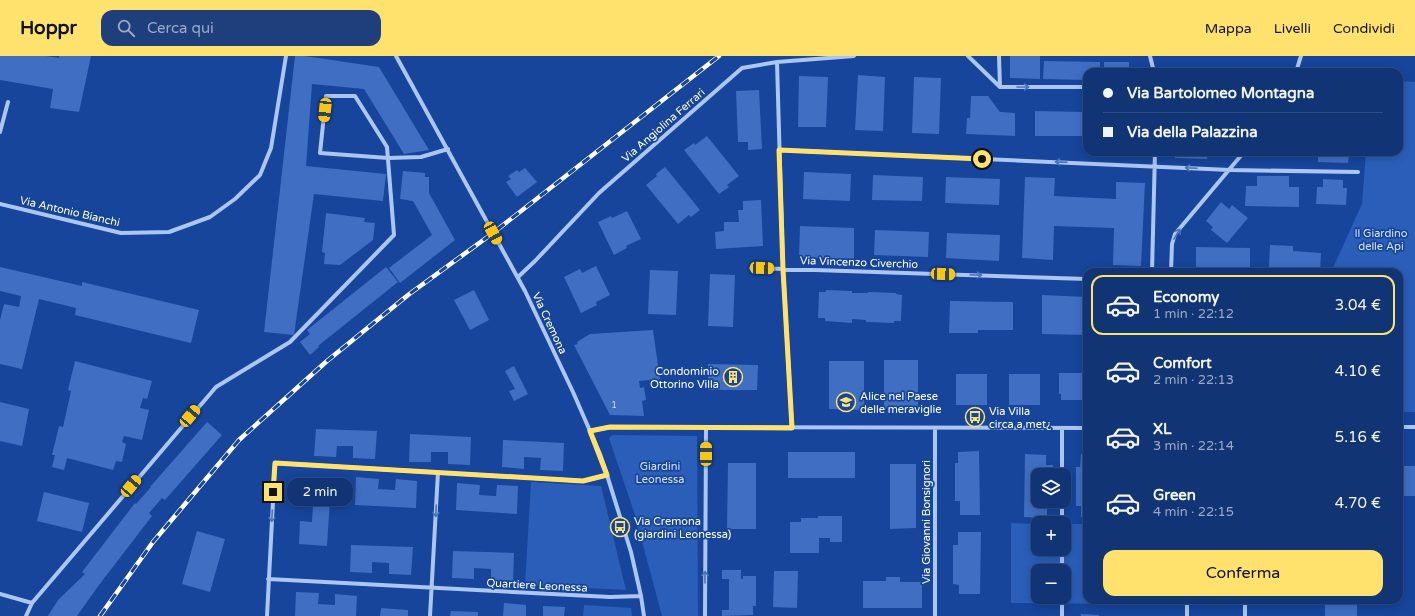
<!DOCTYPE html>
<html lang="it">
<meta charset="utf-8">
<style>
body{margin:0;font-family:"Varela Round",sans-serif;background:#1e3f7c;color:#f1f3f6;height:100vh;display:flex;flex-direction:column;font-size:15px;white-space:nowrap}
*{box-sizing:border-box;margin:0}
p{font-size:13px;color:#9caac5}
.icon{flex:none;width:22px;height:22px;fill:none;stroke:currentColor;stroke-width:2;stroke-linecap:round;stroke-linejoin:round}
.map{position:relative;flex:1;overflow:hidden}
.side{position:absolute;left:1083px;top:212px;width:320px;height:336px;display:flex;flex-direction:column;background:#103474;border-radius:12px;box-shadow:0 2px 10px #0003,0 0 0 1px #304f86}
.side>*{flex:none}
.top-card{position:absolute;left:1083px;top:12px;width:320px;height:88px;border-radius:12px;box-shadow:0 2px 10px #0003,0 0 0 1px #304f86;display:grid;align-content:center;height:88px;padding:0 20px;background:#103474}
.controls{position:absolute;left:1031px;top:412px;display:grid;gap:8px}
.controls a{display:grid;place-items:center;width:40px;height:40px;border-radius:8px;background:#103474;box-shadow:0 2px 10px #0003,0 0 0 1px #304f86;font-size:20px}
.end{position:absolute;width:18px;height:18px;margin:-9px;border:5px solid #ffe26d;background:#111;box-shadow:0 0 0 2px #111}
.from{border-radius:50%}
.bubble{position:absolute;height:28px;border-radius:12px;background:#103474;box-shadow:0 2px 10px #0003,0 0 0 1px #304f86;font-size:13px;font-weight:600;line-height:28px;text-align:center}
.car{position:absolute;width:12px;height:24px;margin:-12px -6px;border-radius:5px;box-shadow:0 0 3px 1px #0007;background:linear-gradient(#f5c518 24%,#345 0 40%,#f5c518 0 76%,#345 0 86%,#f5c518 0)}
.top-card b{display:flex;align-items:center;gap:14px;height:38px;font-size:15px}
.top-card b+b{border-top:1px solid #304f86}
.top-card i{width:10px;height:10px;background:#f1f3f6}
ul{padding:7px 0 0;list-style:none}
li{display:flex;align-items:center;gap:12px;height:60px;margin:0 8px 6px;padding:0 12px;border:2px solid transparent;border-radius:12px}
li div{flex:1}
li b{display:block;font-size:15px}
li em{font-style:normal;font-weight:600}
li.active{border-color:#ffe26d}
li>.icon{width:36px;height:36px;stroke-width:1.5}
.action{display:flex;gap:8px;margin-top:auto;padding:8px 20px}
.action a{flex:1;height:46px;border-radius:12px;background:#ffe26d;color:#111;font-size:16px;font-weight:600;line-height:46px;text-align:center}
header{display:flex;align-items:center;gap:24px;box-sizing:border-box;height:56px;padding:0 20px;background:#ffe26d;color:#111}
header strong{font-size:19px}
nav{display:flex;gap:22px;margin-inline-start:auto;font-size:14px}
.search{width:280px;height:36px;background:#1e3f7c;display:flex;align-items:center;gap:10px;box-sizing:border-box;padding:0 14px;border-radius:12px;color:#9caac5;font-size:15px}
.map>svg:first-child{display:block}
</style>
<header>
<strong>Hoppr</strong>
<div class="search"><svg class="icon" aria-label="search" viewBox="0 0 24 24"><circle cx="10" cy="10" r="6"/><path d="M15 15l6 6"/></svg>Cerca qui</div>
<nav><a>Mappa</a><a>Livelli</a><a>Condividi</a></nav>
</header>
<div class="map">
<svg width="1415" height="560" viewBox="0 0 1415 560">
<rect width="100%" height="100%" fill="#16459b"/>
<path fill="#2a5eb9" fill-rule="evenodd" d="M1399 25 1415 26V356H1399V216H1331L1362 148 1366 96H1399Z
M612 379 697 380 698 560H662L635 459 609 382Z
M531 426 601 430 626 534 525 529Z
M1011 467 1038 468V493H1064V468H1087V544H1123V548L1011 547ZM1038 515H1064V541H1038Z
M584 549 631 552 632 560H583Z"/>
<path fill="#3f6ec2" d="M0 0H46L59 2V0H91L79 56 50 52 53 33 0 24Z
M295 0H305L379 11 429 94 404 98 364 33 312 28 306 110 386 118 383 145 314 138 294 279 264 276Z
M1010 0H1040V23L1010 22Z
M1044 5 1100 6V16H1087V24L1043 23Z
M1104 6H1129V16H1104Z
M858 19 885 21 883 75 855 74Z
M799 20 828 21 826 71H798Z
M914 21 941 22 939 78 912 77Z
M759 34 762 93 748 94V86H738L736 35Z
M971 40H988L1000 56 1015 57V80L966 78 967 62H970Z
M1035 55 1084 56 1083 80H1035Z
M707 80 739 120 727 129 729 131 719 138 684 94 694 87 695 89Z
M1175 96H1208L1207 103 1175 102Z
M1318 96H1359V98H1349L1348 107 1318 106Z
M665 111 700 154 691 161 689 159 678 168 646 129 657 120 656 118Z
M525 112 537 126 517 141 506 126 511 123 508 120 517 114 519 116Z
M403 115 425 117V121H429V137L455 184 400 227 389 212 432 179 413 145 400 143Z
M804 116 851 118 850 145 803 143Z
M873 119 923 121 922 145 872 144Z
M1257 120H1289V131H1299V151L1245 150 1246 130H1257Z
M946 121 1000 123 999 149 945 147Z
M1025 121 1055 122 1054 140 1116 143V126L1145 127 1141 210 1113 209 1114 172 1054 170 1053 204 1022 202Z
M1323 123 1343 124V132H1347L1346 149 1316 148 1317 131H1323Z
M761 144 763 190 716 193 715 176 724 175V166H739L738 154H743V145Z
M1221 146 1229 153 1232 149 1248 162 1227 187 1211 174 1213 171 1206 165Z
M627 155 641 183 626 190 627 192 614 199 598 166 611 160 612 162Z
M326 157 365 162 364 166 375 167 373 184 340 209 324 208 325 197 322 196Z
M800 170 854 172V203L799 201Z
M875 174 929 176 928 201 874 199Z
M947 177 1000 179 999 205 946 202Z
M1270 189 1293 190V195L1321 197 1320 216H1278V212L1269 211Z
M1196 191 1250 192V216H1196Z
M596 210 610 239 596 246 597 249 581 257 564 221 580 213 582 217Z
M0 211 82 230V226L199 254 191 287 75 259 76 252 39 243 22 313 0 308V264L4 248 19 251 21 240 0 235Z
M386 211 398 226 318 290 319 291 310 299 300 286 310 278 307 274Z
M650 214 678 215 676 259 648 258Z
M710 218 735 219 733 271 708 270Z
M474 234 489 264 470 274 454 244Z
M826 234 852 235V237H868V236L896 237V238L902 239 901 265H894V267L866 266V264L852 263V267L825 265V262H818L819 236H826Z
M1042 239 1087 241V279L1042 278Z
M950 245 1013 246V274H978V277H949Z
M653 274 660 323 639 325 640 332 644 331 646 344 642 345 644 360 610 359 574 289 578 288 577 286 590 278Z
M884 304H918V352H884Z
M75 305 152 325 147 343 143 342 140 352 149 354 142 384 124 380 122 386 126 388 122 406 116 405 113 414 67 402 64 414 52 411 55 399H52L59 370 63 371 71 335 68 334Z
M829 305H864V354L829 353Z
M708 308 758 309 757 334H708Z
M514 310 528 338 514 345 509 335 515 333 505 315Z
M1059 317H1087V338H1084V344H1061V338H1059Z
M956 318H987V349H956Z
M1009 318H1040V349H1009Z
M0 346 29 353 22 390 0 385Z
M207 366 222 379 165 444 162 442 149 457 152 460 99 529 77 560H48L58 544 85 518 82 516 135 447 136 448 151 431H150Z
M316 373 377 375 375 403 353 402V390H337L336 401 314 400Z
M410 378 471 381 470 409 448 408V396H431V406H409Z
M503 384 564 387 563 415 540 414 541 402 524 401V413L502 411Z
M979 395 980 459H960V445H955V407H958V396Z
M788 396H855V422H788Z
M1025 398 1046 399V409H1053V419H1038V445H1052V451L1047 450V462L1024 461Z
M1081 398H1087V461H1081V450H1076V411H1080Z
M728 407H756V473H727Z
M890 408H916V472L890 473Z
M1404 410H1415V440H1404V427H1399V416H1404Z
M356 421 379 423 378 433 395 434 396 423 417 425 416 452 355 449Z
M303 426 331 428 327 490 299 488 300 465 312 466 313 449 302 448Z
M457 427 480 429 479 439 496 440 497 429 518 430 517 458 456 454Z
M44 436 89 447 82 476 37 465Z
M818 460H842V486H830V482H819V497H790V466H801V462H818Z
M197 475 225 483 210 536 182 528Z
M958 476H981L980 538H959V529L953 528V489H958Z
M351 489 413 491 411 519 389 518V507L372 506V517L350 516Z
M453 495 514 497 513 525 491 524V513L474 512V523L452 522Z
M722 514H741V523H743V520H756V550H753V559L722 560V554H729V523H722Z
M774 515H798L797 552 773 551Z
M886 521H900V526H922V552H863V525H886Z
M296 536 319 537 318 548 335 549V538L357 540 356 560H295Z
M1329 544H1357V560H1325V545Z
M504 547 526 549V560H503Z
M543 550 565 551 564 560H543Z
M381 552 408 554V560H380Z
M451 555 478 556V560H450Z
M1081 558 1099 559V560H1081Z"/>
<g fill="none" stroke-linecap="round" stroke-linejoin="round">
<path stroke="#acc6f2" stroke-width="4" d="M396 0 525 235 573 336 600 398 607 419 631 496 641 540 644 560
M968 0 1000 31H1087
M999 0 1000 31
M1150 0 1154 16
M777 6 783 213 792 372
M1296 16 1301 0
M0 76 8 46
M779 94 1230 114 1358 116
M0 148 121 177 169 176 210 161 235 143 260 119 271 92 286 0
M751 212 1087 223
M1152 216 1155 96
M1171 216 1172 188 1175 178 1244 96
M518 221 535 205 599 137 742 12 777 6 854 0
M1399 371H1415
M935 372V560
M1062 373V419
M590 375 610 371 1087 372
M1062 445V467
M1062 493V515
M268 523 610 541 641 540
M0 538 32 547
M1062 541V560
M1187 544V560
M1245 544V560
M26 560 32 547 216 331 290 286 394 179 387 91 355 40H326L320 97 388 102 421 101 448 93
M267 560 275 407 583 425 607 419
M430 560 438 416
M705 560 706 372"/>
<defs>
<path id="rail" d="M100 560 153 486 239 384 327 305 408 239 493 177 719 0"/>
</defs>
<use href="#rail" stroke="#fff" stroke-width="4.5"/>
<use href="#rail" stroke="#16459b" stroke-width="3" stroke-dasharray="9" stroke-linecap="butt"/>
</g>
<defs><path id="oneway-shaft" d="M-6 0H5M1.5-3L5.5 0L1.5 3" fill="none" stroke-width="1.6" stroke-linecap="round" stroke-linejoin="round"/></defs>
<g stroke="#4a72b9">
<use href="#oneway-shaft" transform="translate(1023 31)"/>
<use href="#oneway-shaft" transform="translate(1061 106) rotate(-178)"/>
<use href="#oneway-shaft" transform="translate(1191 112) rotate(-177)"/>
<use href="#oneway-shaft" transform="translate(1177 178) rotate(-59)"/>
<use href="#oneway-shaft" transform="translate(976 219) rotate(2)"/>
<use href="#oneway-shaft" transform="translate(436 455) rotate(93)"/>
<use href="#oneway-shaft" transform="translate(272 460) rotate(93)"/>
<use href="#oneway-shaft" transform="translate(705 521) rotate(-90)"/>
</g>
<g fill="none" stroke-linecap="round" stroke-linejoin="round">
<path stroke="#ffe26d" stroke-width="5" d="M273 436 275 407 583 425 607 419 590 375 610 371 792 372 783 213 779 94 982 103"/>
</g>
<defs>
<symbol id="building-ring" viewBox="-11 -11 22 22"><circle r="9.5" fill="#16459b" stroke="#ffe26d" stroke-width="1.5"/><path d="M-4-6H4V6H1V3H-1V6H-4ZM-2.5-4.3h1.7v1.8h-1.7ZM.8-4.3h1.7v1.8H.8ZM-2.5-1h1.7V.8h-1.7ZM.8-1h1.7V.8H.8Z" fill="#ffe26d"/></symbol>
<symbol id="school-ring" viewBox="-11 -11 22 22"><circle r="9.5" fill="#16459b" stroke="#ffe26d" stroke-width="1.5"/><path d="M0-5L7-2L0 1L-7-2ZM-4 1L0 2.5L4 1V4Q0 6-4 4Z" fill="#ffe26d"/></symbol>
<symbol id="bus-ring" viewBox="-11 -11 22 22"><circle r="9.5" fill="#16459b" stroke="#ffe26d" stroke-width="1.5"/><path d="M-5-6H5V4H4V6H2V4H-2V6H-4V4H-5ZM-3.5-4V0h7V-4ZM-3.5 1.2v1.5H-2V1.2ZM2 1.2v1.5H3.5V1.2Z" fill="#ffe26d"/></symbol>
</defs>
<g fill-rule="evenodd">
<use href="#building-ring" x="722" y="310" width="22" height="22"/>
<use href="#school-ring" x="835" y="335" width="22" height="22"/>
<use href="#bus-ring" x="964" y="350" width="22" height="22"/>
<use href="#bus-ring" x="609" y="460" width="22" height="22"/>
</g>
<g text-anchor="middle" stroke-width="3.5" stroke-linejoin="round" paint-order="stroke">
<g font-size="9" fill="#cfdbf0">
<text x="614" y="352">1</text>
</g>
<g font-size="11" fill="#fff" stroke="#16459b">
<text transform="translate(663 69) rotate(-41)" y="4">Via Angiolina Ferrari</text>
<text transform="translate(70 155) rotate(13)" y="4">Via Antonio Bianchi</text>
<text transform="translate(859 206) rotate(2)" y="4">Via Vincenzo Civerchio</text>
<text transform="translate(550 267) rotate(65)" y="4">Via Cremona</text>
<text transform="translate(926 466) rotate(-90)" y="4">Via Giovanni Bonsignori</text>
<text transform="translate(537 529) rotate(3)" y="4">Quartiere Leonessa</text>
</g>
<g font-size="11" fill="#d4e3fc" stroke="#16459b">
<text x="1381" y="181">Il Giardino<tspan x="1381" dy="13">delle Api</tspan></text>
<text x="660" y="414">Giardini<tspan x="660" dy="13">Leonessa</tspan></text>
</g>
<g font-size="11" fill="#fff" stroke="#16459b" text-anchor="start">
<text x="719" y="319" text-anchor="end">Condominio<tspan x="719" dy="13">Ottorino Villa</tspan></text>
<text x="860" y="344">Alice nel Paese<tspan x="860" dy="13">delle meraviglie</tspan></text>
<text x="989" y="359">Via Villa<tspan x="989" dy="13">circa a met¿</tspan></text>
<text x="634" y="469">Via Cremona<tspan x="634" dy="13">(giardini Leonessa)</tspan></text>
</g>
</g>
</svg>
<div class="controls">
<a><svg class="icon" aria-label="layers" viewBox="0 0 24 24"><path d="M12 4l9 5-9 5-9-5zM3 14l9 5 9-5"/></svg></a>
<a>+</a>
<a>−</a>
</div>
<i class="end from" style="left:982px;top:103px"></i>
<i class="end" style="left:273px;top:436px"></i>
<div class="bubble" style="left:287px;top:422px;width:66px">2 min</div>
<i class="car" style="left:325px;top:54px;rotate:186deg"></i>
<i class="car" style="left:493px;top:177px;rotate:151deg"></i>
<i class="car" style="left:762px;top:212px;rotate:92deg"></i>
<i class="car" style="left:943px;top:218px;rotate:92deg"></i>
<i class="car" style="left:190px;top:360px;rotate:40deg"></i>
<i class="car" style="left:706px;top:398px;rotate:0deg"></i>
<i class="car" style="left:131px;top:430px;rotate:40deg"></i>
<div class="top-card">
<b><i class="from"></i>Via Bartolomeo Montagna</b>
<b><i></i>Via della Palazzina</b>
</div>
<section class="side">
<ul>
<li class="active"><svg class="icon" aria-label="car" viewBox="0 0 24 24"><path d="M5 17H2v-5l4-1 3-4h7l3 4 3 1v5h-3M9 17h6M6 11h13"/><circle cx="7" cy="17" r="2"/><circle cx="17" cy="17" r="2"/></svg><div><b>Economy</b><p>1 min · 22:12</p></div><em>3.04 €</em></li>
<li><svg class="icon" aria-label="car" viewBox="0 0 24 24"><path d="M5 17H2v-5l4-1 3-4h7l3 4 3 1v5h-3M9 17h6M6 11h13"/><circle cx="7" cy="17" r="2"/><circle cx="17" cy="17" r="2"/></svg><div><b>Comfort</b><p>2 min · 22:13</p></div><em>4.10 €</em></li>
<li><svg class="icon" aria-label="car" viewBox="0 0 24 24"><path d="M5 17H2v-5l4-1 3-4h7l3 4 3 1v5h-3M9 17h6M6 11h13"/><circle cx="7" cy="17" r="2"/><circle cx="17" cy="17" r="2"/></svg><div><b>XL</b><p>3 min · 22:14</p></div><em>5.16 €</em></li>
<li><svg class="icon" aria-label="car" viewBox="0 0 24 24"><path d="M5 17H2v-5l4-1 3-4h7l3 4 3 1v5h-3M9 17h6M6 11h13"/><circle cx="7" cy="17" r="2"/><circle cx="17" cy="17" r="2"/></svg><div><b>Green</b><p>4 min · 22:15</p></div><em>4.70 €</em></li>
</ul>
<div class="action"><a>Conferma</a></div>
</section>
</div>
